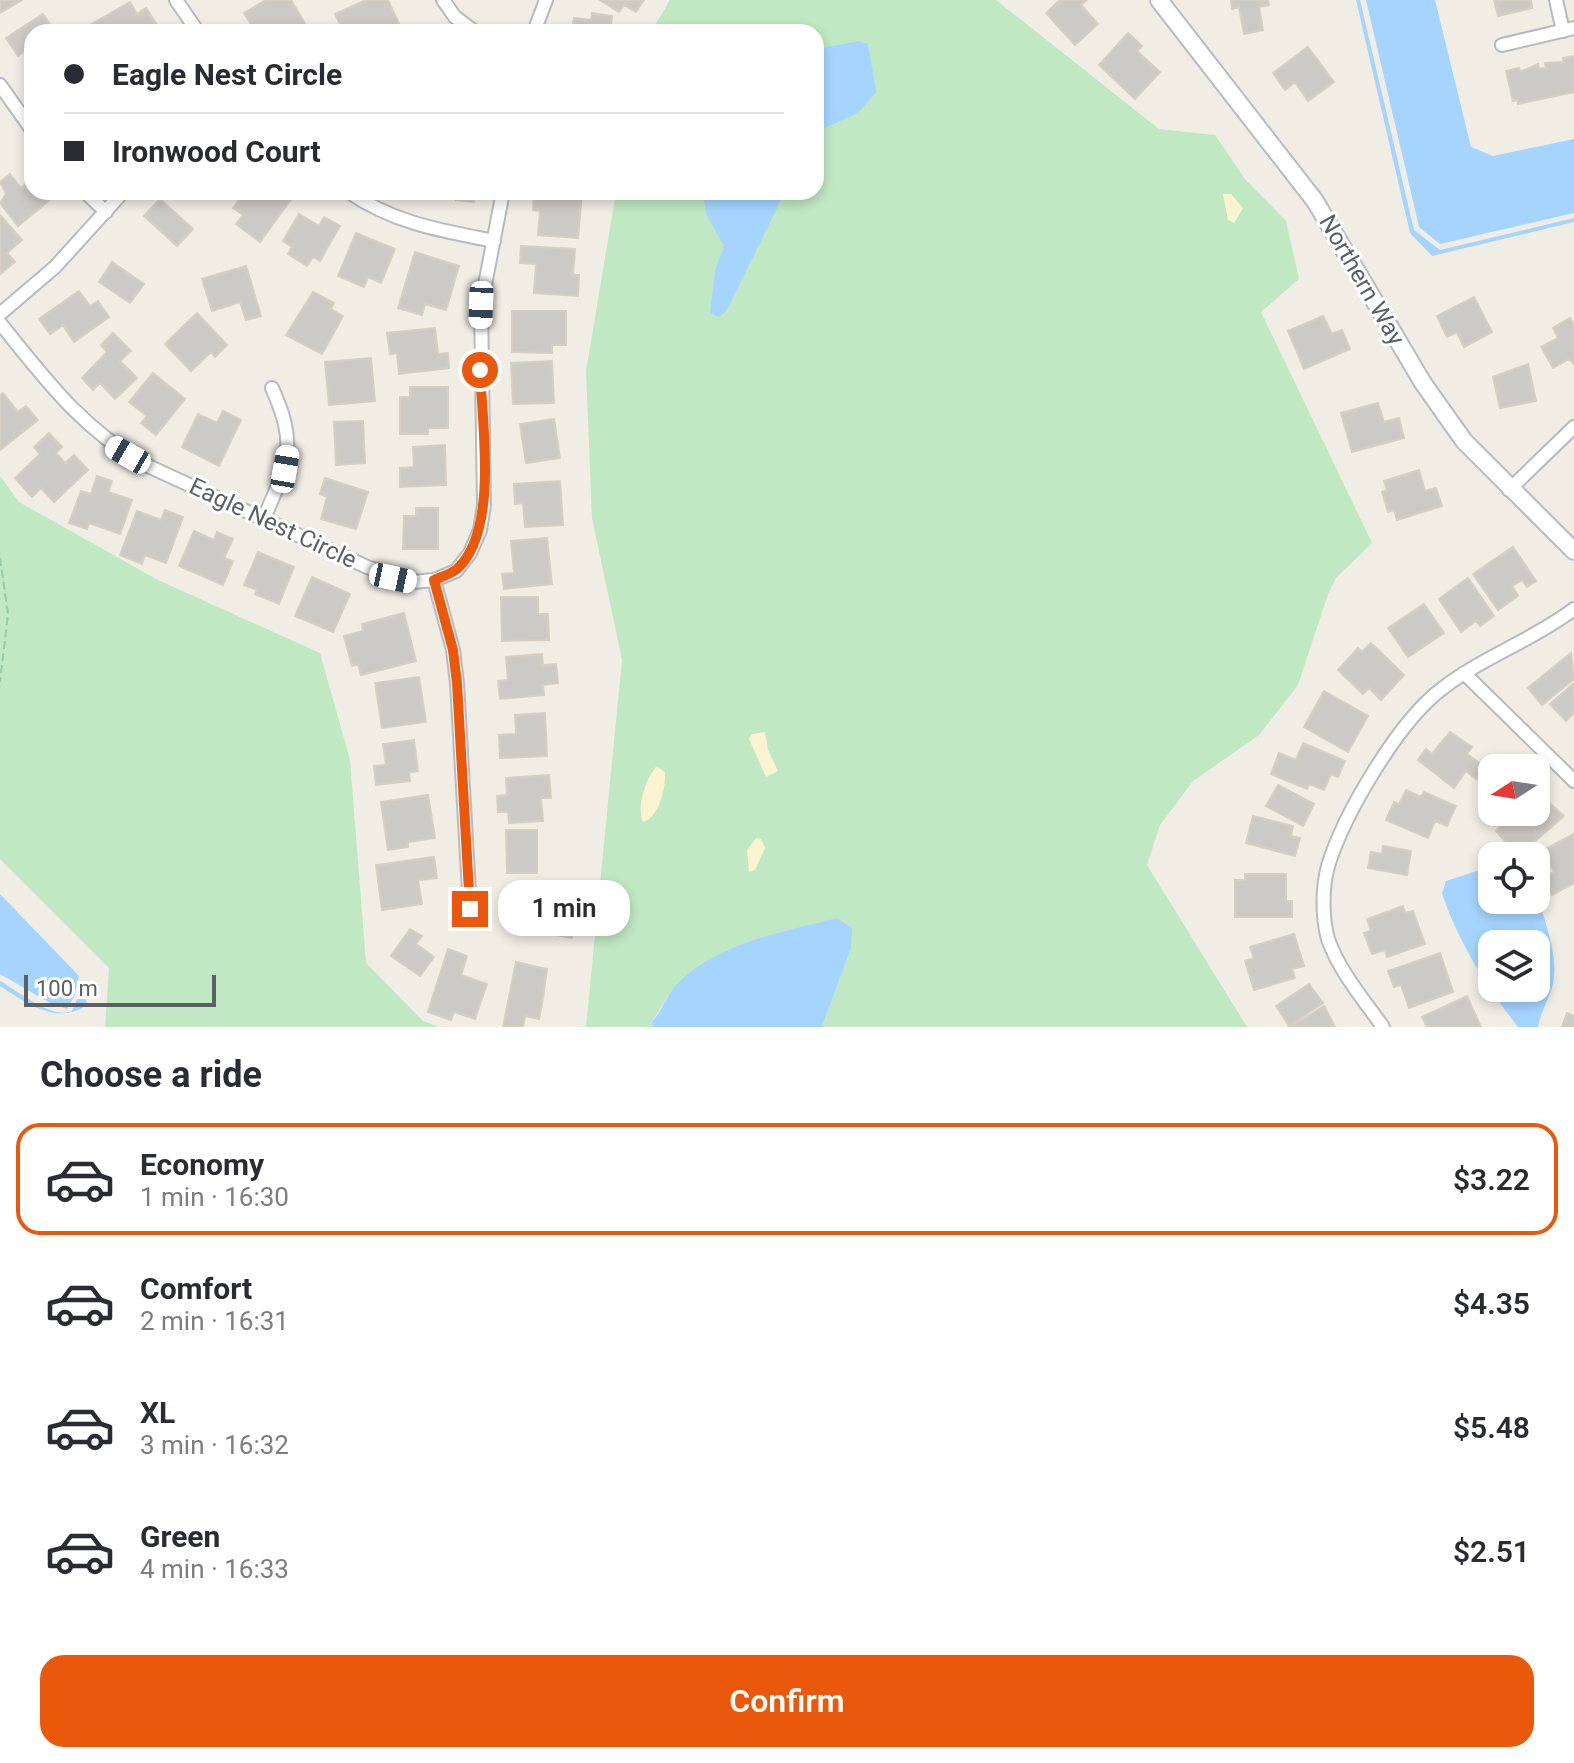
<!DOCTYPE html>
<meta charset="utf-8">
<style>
body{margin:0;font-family:Roboto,sans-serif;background:#f2f2f3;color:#2b2b33;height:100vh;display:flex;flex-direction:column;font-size:30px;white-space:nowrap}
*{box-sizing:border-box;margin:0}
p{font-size:26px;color:#7c7c81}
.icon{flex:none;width:44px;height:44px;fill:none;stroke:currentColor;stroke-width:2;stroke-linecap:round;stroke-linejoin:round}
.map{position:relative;height:1027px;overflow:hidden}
.drawer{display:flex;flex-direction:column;background:#fff;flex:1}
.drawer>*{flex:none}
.banner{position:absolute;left:24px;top:24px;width:800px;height:176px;border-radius:24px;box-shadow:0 4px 12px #0003;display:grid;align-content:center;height:176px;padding:0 40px;background:#fff}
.needle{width:52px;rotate:258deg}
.controls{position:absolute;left:1478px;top:754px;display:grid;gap:16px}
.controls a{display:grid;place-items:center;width:72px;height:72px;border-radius:16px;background:#fff;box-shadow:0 4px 12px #0003;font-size:40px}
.scale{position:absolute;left:24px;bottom:20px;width:192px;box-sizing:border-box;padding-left:8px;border:4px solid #5c6066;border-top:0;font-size:22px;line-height:28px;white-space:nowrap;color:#5c6066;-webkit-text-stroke:6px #fff;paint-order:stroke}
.end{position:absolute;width:36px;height:36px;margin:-18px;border:10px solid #ea580c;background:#fff;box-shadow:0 0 0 4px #fff}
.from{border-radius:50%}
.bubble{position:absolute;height:56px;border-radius:24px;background:#fff;box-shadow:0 4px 12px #0003;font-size:26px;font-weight:600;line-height:56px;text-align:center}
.car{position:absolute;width:24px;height:48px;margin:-24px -12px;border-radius:10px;box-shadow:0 0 6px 2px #0007;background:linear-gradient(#fff 24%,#345 0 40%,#fff 0 76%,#345 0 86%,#fff 0)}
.banner b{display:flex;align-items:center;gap:28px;height:76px;font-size:30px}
.banner b+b{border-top:2px solid #e1e1e2}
.banner i{width:20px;height:20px;background:#2b2b33}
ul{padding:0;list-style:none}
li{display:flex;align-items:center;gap:24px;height:112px;margin:0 16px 12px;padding:0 24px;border:4px solid transparent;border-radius:24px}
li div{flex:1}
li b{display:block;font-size:30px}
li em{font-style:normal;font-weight:600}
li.on{border-color:#ea580c}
li>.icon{width:72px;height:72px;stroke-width:1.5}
h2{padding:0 40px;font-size:36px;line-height:96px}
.cta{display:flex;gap:16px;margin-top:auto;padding:16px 40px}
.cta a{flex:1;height:92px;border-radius:24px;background:#ea580c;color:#fff;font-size:32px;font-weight:600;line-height:92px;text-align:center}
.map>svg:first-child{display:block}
</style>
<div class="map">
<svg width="1574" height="1027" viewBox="0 0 1574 1027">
<rect width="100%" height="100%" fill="#f0ede5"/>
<path fill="#c0e8c2" d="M670 0H996L1159 129 1215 135 1245 179 1286 221 1299 279 1261 312 1372 543 1336 578 1328 594 1298 685 1259 735 1193 781 1160 825 1147 865 1247 1027H822L851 948 697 969 671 991 652 1022 653 1027H586L622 660 592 518 586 371 616 192H816V32H651Z
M0 476 19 502 158 580 320 653 350 760 366 963 423 1021 439 1027H105L109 968 0 859Z"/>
<path fill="#fcf3d3" d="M1223 194H1231L1243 208 1234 223 1228 220Z
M765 732 768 750 778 771 766 777 749 739 752 734Z
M657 766 665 772C666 788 659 817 643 822 636 808 646 777 657 766Z
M756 838 761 839 765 848 755 870 749 872 747 850Z"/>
<path fill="#a5d5ff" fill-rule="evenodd" d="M1356 0H1360L1414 230 1440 250 1574 218V222L1432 256 1410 233Z
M1366 0H1435L1471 147 1493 156 1574 139V213L1440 244 1419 227Z
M859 41 868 44 876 92 858 113 816 132V49Z
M702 192H785L727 310 719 317 710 313 715 271 724 246 707 216Z
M1483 869 1492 873V900H1534L1541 907C1548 931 1558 958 1553 984 1549 999 1541 1011 1538 1027H1518C1486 986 1459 943 1442 894L1446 881ZM1536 944V988H1492V944Z
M0 894 79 976 74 997 67 1009 50 1003 0 974Z
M837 918 852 928 851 948 822 1027H653L652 1022C661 1012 665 1000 672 990 709 944 784 932 837 918Z
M0 981C18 991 52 1020 72 1011L83 985 87 1005C57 1026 27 1003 0 986Z"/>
<path fill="#cccac4" stroke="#d5cfc3" stroke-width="2" d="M0 0H22L0 13Z
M266 0H291L307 27 298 32H256L244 13Z
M366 0H388L400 26 386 32H344L335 14Z
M600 0H644L636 12 624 5 619 12Z
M1060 0H1087L1081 5 1098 24 1075 45 1046 13Z
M1231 0H1268L1269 5 1259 7 1263 30 1244 34 1239 7 1232 9Z
M1494 0H1531L1532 8 1498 16Z
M130 2 137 14 146 8 157 25 145 32H89L86 27Z
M592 13 612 16 610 32H564L572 31 574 18 591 20Z
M43 14 55 32H32V59L26 50 18 56 6 38Z
M1128 33 1142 46 1137 51 1160 72 1135 99 1099 65Z
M1308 47 1334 82 1308 101 1295 82 1285 90 1273 73Z
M1574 56V92L1518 104V100L1513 101 1506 71 1519 68 1520 72 1538 64 1539 69 1546 68 1545 63 1564 62 1563 58Z
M10 174 21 188 32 179V192H43L50 200 18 226 0 203 6 194 0 182Z
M245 192H255L264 199 269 192 294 195 260 242 236 224 243 215 233 208Z
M427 192H445L444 199 426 197Z
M457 192H475L474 202 456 200Z
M534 192 582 193 578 238 538 235 540 211 533 210Z
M160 199 193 229 177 246 144 216Z
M299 214 319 226 324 217 340 226 320 261 313 257 307 266 288 254 292 247 283 241Z
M0 215 22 240 7 253 15 262 0 274Z
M356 233 395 249 381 283 368 277 364 287 338 276Z
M521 246 575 249 573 275H579L578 296 534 293 536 264 520 263Z
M415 252 459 266 446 310 425 304 422 315 398 308Z
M112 262 144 284 130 303 99 282Z
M246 266 261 316 246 320 240 302 212 311 202 279Z
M79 291 90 306 98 301 109 317 74 342 63 325 50 334 39 319Z
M313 292 334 303 331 309 343 316 322 354 286 335Z
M1474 297 1492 332 1464 347 1457 332 1447 337 1437 316Z
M512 311H566V345H552V353L512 352Z
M197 313 227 345 215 357 211 352 191 371 165 344Z
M1323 316 1332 334 1342 330 1350 349 1304 369 1288 331Z
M1570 318 1574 325V364L1569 359 1553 368 1541 347 1558 338 1553 328Z
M435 328 438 354 448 353 449 368 399 374 397 353 390 354 387 333Z
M113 333 131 351 120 361 137 378 115 399 100 383 93 390 82 378 107 352 101 345Z
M371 358 375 401 329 405 325 362Z
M552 361 554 403 513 404 511 363Z
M1528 364 1536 401 1500 408 1493 377Z
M153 373 185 399 156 435 141 423 147 416 129 402Z
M410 387H448V428H428V434H400V397H410Z
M3 393 18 412 26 406 38 420 0 450V396Z
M1378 403 1384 422 1399 418 1404 438 1352 452 1341 413Z
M223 411 241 420 219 466 182 447 198 414 217 423Z
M554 419 560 458 526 463 520 424Z
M363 421 365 463 336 465 334 422Z
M49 433 62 447 56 453 65 463 74 455 88 470 54 502 41 488 32 497 15 478 40 454 34 447Z
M445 445 446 485 400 487V468L414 467 413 447Z
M1419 470 1425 491 1436 488 1442 506 1397 520 1394 510 1388 512 1382 492 1387 490 1384 481Z
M97 476 112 481 108 492 132 500 120 534 89 523 87 529 69 523 81 491 91 494Z
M325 478 368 492 356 529 321 519 327 497 320 494Z
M560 481 563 525 525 527 523 503 515 504 514 484Z
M416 508H438V549H403L404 516H416Z
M165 510 183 517 166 563 145 555 142 564 120 555 137 511 161 520Z
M194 531 214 540 217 532 233 539 224 558 233 561 223 585 179 566Z
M547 538 552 584 504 589 502 574 514 573 511 541Z
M1513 547 1536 581 1527 587 1522 580 1512 586 1518 596 1498 610 1473 574Z
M258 552 294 567 279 604 255 594 257 590 244 585Z
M312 577 350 594 333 632 295 616Z
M1468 578 1494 616 1480 626 1476 621 1461 632 1439 599Z
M501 597H538V614H548L549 640 502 641Z
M1424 604 1444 633 1408 657 1388 628Z
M404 613 416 661 361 675 358 664 352 666 344 636 363 631 362 624Z
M1371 643 1404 675 1381 700 1369 688 1363 694 1338 670 1358 648 1362 652Z
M1571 653 1574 679 1542 705 1528 688Z
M542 654 543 665 556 664 558 683 543 685 544 695 500 699 498 681 508 680 506 657Z
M419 677 426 722 382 728 375 683Z
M1574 683V713L1566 721 1550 704Z
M1324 691 1368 716 1348 752 1304 727Z
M545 713 547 756 500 758 499 735 516 734 515 715Z
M1450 732 1472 747 1467 754 1485 767 1476 779 1466 771 1454 788 1418 760 1426 749 1432 754Z
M414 740 418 771 409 772 410 781 376 785 374 766 386 765 383 744Z
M1303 743 1345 761 1338 777 1331 774 1324 790 1309 784 1307 789 1271 774 1279 753 1296 760Z
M549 775 551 798H541L543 821 509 823 508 812H498L497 796 507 795 506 778Z
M1278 785 1314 804 1303 826 1266 806Z
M1406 790 1421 797 1424 792 1456 806 1447 826 1435 821 1428 838 1386 820 1394 802 1399 804Z
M1536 791 1564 816 1518 856 1496 831 1504 823 1498 816 1503 812H1536Z
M428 795 435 838 408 842V847L388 850 381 802Z
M1253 816 1293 826 1291 836 1300 838 1295 856 1246 843Z
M506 830H537V873H507Z
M1574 834V883L1552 895 1543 878 1554 872 1542 851Z
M1383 846 1411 851 1407 875 1368 868 1371 852 1382 854Z
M434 857 437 878 418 880 422 904 382 910 376 865Z
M1245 874H1286V901H1292V917H1235V880H1245Z
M534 889 568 896 566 909 577 911 572 938 515 927 518 910 530 912Z
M1403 906 1405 913 1413 911 1425 944 1387 957 1385 950 1372 954 1364 933 1371 931 1367 919Z
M410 929 422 936 416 944 434 957 420 976 391 956Z
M1294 934 1304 966 1292 969 1295 978 1254 990 1245 961 1254 958 1250 947Z
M448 949 467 956 461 975 487 984 475 1019 454 1012 451 1020 428 1012Z
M1440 953 1453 992 1409 1008 1401 985 1394 987 1388 971Z
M516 962 547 969 543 998 539 1019 525 1016 523 1027H503Z
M1309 984 1323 1003 1289 1026 1276 1006Z
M1467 996 1481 1027H1427L1422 1017Z
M1324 1006 1335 1027H1291Z
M1567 1013 1574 1016V1027H1562Z"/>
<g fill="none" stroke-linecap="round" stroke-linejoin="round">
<defs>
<path id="street" d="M176 0 198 32
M443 0 455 17 475 32
M1556 0 1563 31
M534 32 546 0
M1502 45 1574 28
M0 85 32 130
M85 192 106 212
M349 192C393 223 443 231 494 241
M0 314 55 267 123 192
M0 323C46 380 81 428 146 465L367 567 413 582 434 580 456 571 470 553 480 530 484 505 481 305 503 192
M1509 490 1574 427
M264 518C288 462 298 446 272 388
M434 580 453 650 457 683 470 909
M1464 673 1574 781
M1383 1027C1364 1000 1339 971 1328 939 1322 917 1322 888 1328 866 1344 814 1399 720 1443 688 1483 657 1533 640 1574 609"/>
<path id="secondary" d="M1159 0 1315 201 1423 383 1464 441 1574 551"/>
</defs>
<use href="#street" stroke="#b7babf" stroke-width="16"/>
<use href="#secondary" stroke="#b8bbc1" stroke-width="20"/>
<path stroke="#99c9a8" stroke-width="2" stroke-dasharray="8 4" stroke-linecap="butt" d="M0 558 8 614 0 682"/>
<use href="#street" stroke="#fff" stroke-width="12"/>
<use href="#secondary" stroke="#fff" stroke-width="16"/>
</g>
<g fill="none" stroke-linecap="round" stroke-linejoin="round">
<path stroke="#ea580c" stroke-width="10" d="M470 909 457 683 453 650 434 580C441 577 451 574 457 569 499 531 482 423 480 370"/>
</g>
<g text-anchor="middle" stroke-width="6" stroke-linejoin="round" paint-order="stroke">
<g font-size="24" fill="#5c6066" stroke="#fff">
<text transform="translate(1362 280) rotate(60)" y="8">Northern Way</text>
<text transform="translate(273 523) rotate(25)" y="8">Eagle Nest Circle</text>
</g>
</g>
</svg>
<div class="controls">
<a><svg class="needle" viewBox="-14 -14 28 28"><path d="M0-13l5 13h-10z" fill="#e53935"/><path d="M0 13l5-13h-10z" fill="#7c7c81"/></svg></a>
<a><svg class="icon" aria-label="locate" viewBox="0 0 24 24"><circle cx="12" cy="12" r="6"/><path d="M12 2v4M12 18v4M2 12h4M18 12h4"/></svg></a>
<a><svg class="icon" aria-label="layers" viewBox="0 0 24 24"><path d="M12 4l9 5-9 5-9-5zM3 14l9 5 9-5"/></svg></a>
</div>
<div class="scale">100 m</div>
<i class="end from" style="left:480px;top:370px"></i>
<i class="end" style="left:470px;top:909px"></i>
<div class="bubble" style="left:498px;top:880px;width:132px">1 min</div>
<i class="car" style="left:481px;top:305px;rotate:182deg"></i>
<i class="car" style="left:128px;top:455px;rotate:300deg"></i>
<i class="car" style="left:285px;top:469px;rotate:10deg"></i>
<i class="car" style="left:393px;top:578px;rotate:102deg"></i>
<div class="banner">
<b><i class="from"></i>Eagle Nest Circle</b>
<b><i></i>Ironwood Court</b>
</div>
</div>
<section class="drawer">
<h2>Choose a ride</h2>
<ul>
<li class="on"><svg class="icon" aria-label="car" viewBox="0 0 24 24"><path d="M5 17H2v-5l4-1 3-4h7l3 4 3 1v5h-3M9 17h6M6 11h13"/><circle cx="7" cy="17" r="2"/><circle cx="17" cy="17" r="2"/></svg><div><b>Economy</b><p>1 min · 16:30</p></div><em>$3.22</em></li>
<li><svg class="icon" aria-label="car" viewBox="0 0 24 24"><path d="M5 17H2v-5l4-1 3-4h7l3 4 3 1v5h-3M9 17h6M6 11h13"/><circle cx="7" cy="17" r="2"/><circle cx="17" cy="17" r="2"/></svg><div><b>Comfort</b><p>2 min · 16:31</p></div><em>$4.35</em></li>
<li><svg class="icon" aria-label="car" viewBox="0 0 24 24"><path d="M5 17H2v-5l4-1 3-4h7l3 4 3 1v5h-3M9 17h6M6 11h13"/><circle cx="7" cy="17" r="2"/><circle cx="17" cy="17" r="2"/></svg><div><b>XL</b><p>3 min · 16:32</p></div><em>$5.48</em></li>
<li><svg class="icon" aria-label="car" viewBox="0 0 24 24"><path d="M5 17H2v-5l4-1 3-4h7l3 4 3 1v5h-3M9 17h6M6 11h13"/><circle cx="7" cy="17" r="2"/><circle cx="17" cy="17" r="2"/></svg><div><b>Green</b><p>4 min · 16:33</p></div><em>$2.51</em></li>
</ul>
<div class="cta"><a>Confirm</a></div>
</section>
